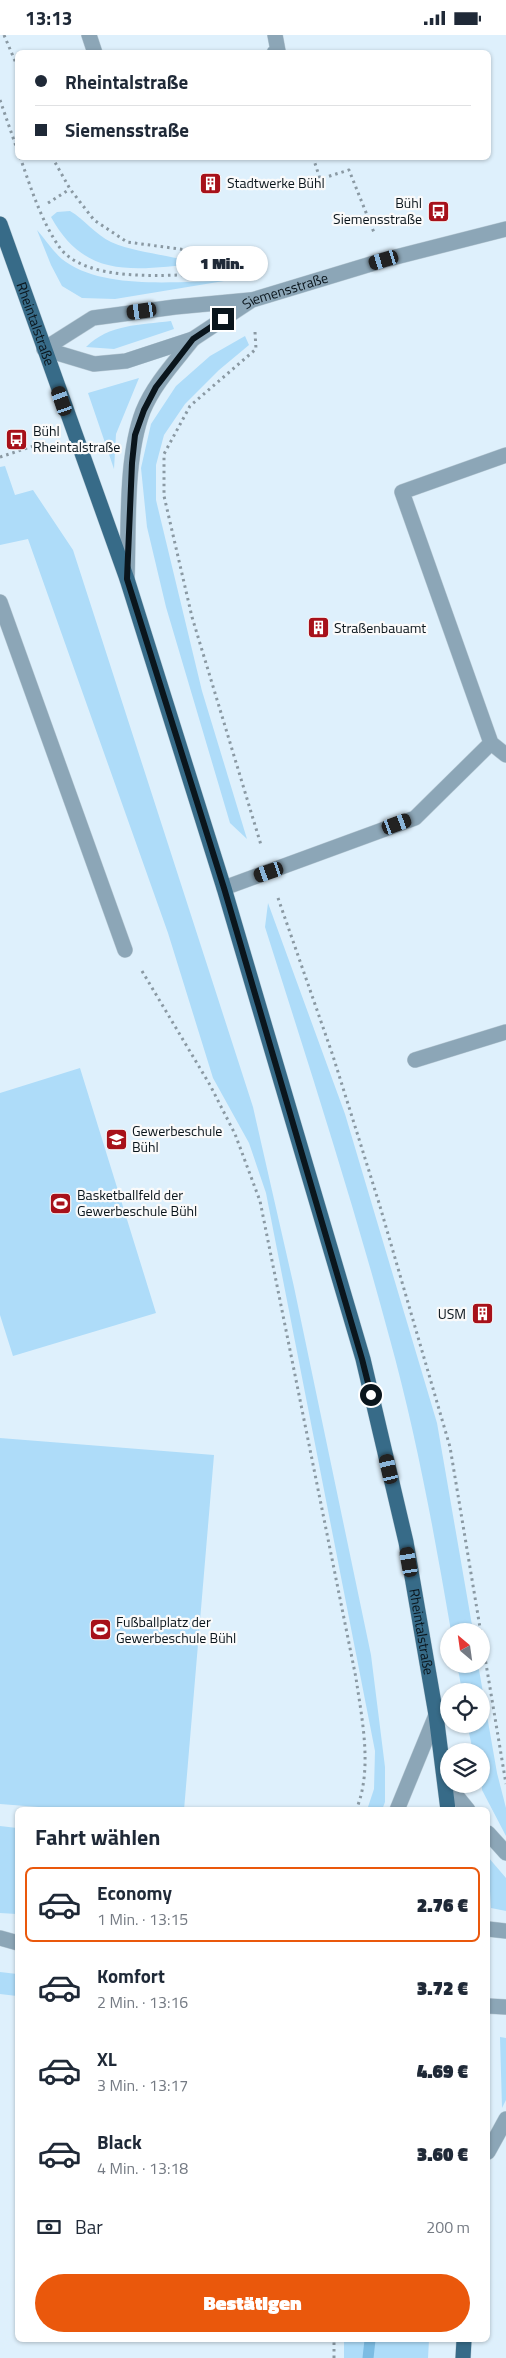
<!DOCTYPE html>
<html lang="de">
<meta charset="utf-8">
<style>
body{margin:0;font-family:"Titillium Web",sans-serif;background:#f2f2f3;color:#1f2937;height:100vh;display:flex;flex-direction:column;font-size:19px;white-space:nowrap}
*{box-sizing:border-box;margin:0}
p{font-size:16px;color:#747a83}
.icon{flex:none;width:28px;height:28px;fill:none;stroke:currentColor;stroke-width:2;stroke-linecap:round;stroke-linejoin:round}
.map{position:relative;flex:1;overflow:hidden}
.panel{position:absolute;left:15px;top:1772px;width:475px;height:535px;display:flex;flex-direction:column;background:#fff;border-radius:8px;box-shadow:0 1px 4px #0004}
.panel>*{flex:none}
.hud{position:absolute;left:15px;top:15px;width:476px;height:110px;border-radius:8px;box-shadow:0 1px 4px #0004;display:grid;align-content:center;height:110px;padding:0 20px;background:#fff}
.needle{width:32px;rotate:331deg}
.tools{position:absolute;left:440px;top:1588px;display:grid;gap:10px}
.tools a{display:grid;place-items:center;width:50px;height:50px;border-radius:50%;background:#fff;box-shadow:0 1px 4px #0004;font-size:25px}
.end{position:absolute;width:22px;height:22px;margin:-11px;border:6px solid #0a151c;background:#fff;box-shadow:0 0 0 2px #fff}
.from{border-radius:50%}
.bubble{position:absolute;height:35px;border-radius:18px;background:#fff;box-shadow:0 1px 4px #0004;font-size:16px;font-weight:800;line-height:35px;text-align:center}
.car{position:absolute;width:15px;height:30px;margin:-15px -8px;border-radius:6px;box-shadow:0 0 4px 1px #0007;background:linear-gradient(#222 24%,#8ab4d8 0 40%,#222 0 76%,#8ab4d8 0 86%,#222 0)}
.hud b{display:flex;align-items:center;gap:18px;height:48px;font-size:19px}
.hud b+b{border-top:1px solid #e0e1e3}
.hud i{width:12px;height:12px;background:#1f2937}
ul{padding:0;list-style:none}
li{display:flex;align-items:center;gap:15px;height:75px;margin:0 10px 8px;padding:0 10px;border:2px solid transparent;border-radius:8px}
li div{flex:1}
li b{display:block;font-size:19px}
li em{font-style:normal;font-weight:800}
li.active{border-color:#ea580c}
li>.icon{width:45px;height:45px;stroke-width:1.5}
h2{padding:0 20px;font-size:22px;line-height:60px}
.pay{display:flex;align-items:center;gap:12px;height:55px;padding:0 20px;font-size:19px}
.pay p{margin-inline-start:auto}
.action{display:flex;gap:10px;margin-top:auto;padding:10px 20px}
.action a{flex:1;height:58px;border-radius:30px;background:#ea580c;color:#fff;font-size:20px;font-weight:800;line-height:58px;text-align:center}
.status{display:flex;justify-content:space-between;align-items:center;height:35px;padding:0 25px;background:#fff;direction:ltr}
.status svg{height:14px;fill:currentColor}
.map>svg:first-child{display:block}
</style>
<div class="status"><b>13:13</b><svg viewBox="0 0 49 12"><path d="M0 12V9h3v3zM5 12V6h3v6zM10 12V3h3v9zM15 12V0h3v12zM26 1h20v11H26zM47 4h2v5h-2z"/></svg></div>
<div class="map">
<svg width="506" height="2323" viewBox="0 0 506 2323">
<rect width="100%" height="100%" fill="#def0fc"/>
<path fill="#aedcf9" d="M70 176C84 184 96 200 111 207 139 219 169 219 198 229 136 234 86 246 51 182L57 177Z
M37 195C46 205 55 220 66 227 106 255 178 246 224 246L115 264 82 263 62 251 51 230Z
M171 286 174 294 114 314 86 312C109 289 140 290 171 286Z
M245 301 249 310 219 335 185 369 164 400 156 430V465L202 656 247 804 230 788 166 572 147 492 141 433 151 389 176 351 210 321Z
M139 343 116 399 114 434 88 358Z
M5 431 15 460 33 455 73 515 253 1072 294 1252 371 1620 385 1732V1767L382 1775H367L374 1754 375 1716 266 1158 249 1108 213 1043 168 898 28 504 0 510V432Z
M268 868 345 1079 437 1388 473 1596H451C434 1497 416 1398 389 1301 352 1163 308 1028 265 892Z
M80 1033 156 1278 13 1321 0 1280V1058Z
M0 1403 214 1420 184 1775H77L0 1769Z
M457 1629H478L497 1738 506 1773V1801L482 1755 481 1716H473L467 1689H481V1656H462Z
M0 1791 17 1793V1879L0 1878Z
M488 1822 506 1843V1876L491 1873Z
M0 1937 17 1939V1961L0 1959Z
M500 2002 506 2003V2065L502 2073Z
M344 2305H429L428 2323H344Z"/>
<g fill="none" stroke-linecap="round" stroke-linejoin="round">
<path stroke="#7cbce3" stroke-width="11" d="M368 2323 370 2305"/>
<defs>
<path id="service" d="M89 0 95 18
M274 18 278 16 275 0
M0 567 125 915
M491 708 506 720
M224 853 415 783 491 708 402 457 506 420
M415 1025 506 997"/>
<g id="minor">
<path id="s1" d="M44 314 94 329 126 326 193 304 252 265 384 225 506 194"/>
<path d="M44 314 93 283 175 272 250 265"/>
<path d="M127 544C129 493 125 423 143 376 154 349 175 327 193 304"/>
</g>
<path id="tertiary" d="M446 1748 468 1775
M397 1775 436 1680
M488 1798 506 1818
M488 1894 506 1896
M0 1903 18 1908
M488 1971 506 1972
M488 2117 506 2084"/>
<g id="primary">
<path id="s2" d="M0 189 127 544 224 853 363 1324 406 1507 436 1680 448 1775"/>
<path d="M463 2323 464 2305"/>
</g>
</defs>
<use href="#service" stroke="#bccdd8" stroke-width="16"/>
<use href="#minor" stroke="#bccdd8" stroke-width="16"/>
<use href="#tertiary" stroke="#bccdd8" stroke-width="16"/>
<use href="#primary" stroke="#bccdd8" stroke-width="16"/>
<path stroke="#8a99a3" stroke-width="3" stroke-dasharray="2.5 4" stroke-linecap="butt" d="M4 0 18 33
M0 65 18 117
M20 122C31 153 41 186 60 213 85 246 160 241 198 239
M52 122 70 154 94 185 127 207 202 217 236 238
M313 122 320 144 349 135 375 200
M48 168 70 154
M255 297 256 314 190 371 164 419V461L192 582 261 810
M0 422 49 406
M278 863 333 1021 379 1168 450 1412 506 1749
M142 936 210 1050 235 1099 260 1166 356 1643C362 1685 373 1735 356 1775
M334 2323V2305"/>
<use href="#service" stroke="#8ca6b7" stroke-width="15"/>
<use href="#minor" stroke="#8ca6b7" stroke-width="15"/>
<use href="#tertiary" stroke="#8ca6b7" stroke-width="15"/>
<use href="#primary" stroke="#376b88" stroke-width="15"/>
</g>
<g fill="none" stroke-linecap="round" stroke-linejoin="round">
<path stroke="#0a151c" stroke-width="6" d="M223 284 193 304 156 352 144 375 135 400 132 428 127 544 224 853 362 1324 371 1360"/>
</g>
<defs>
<symbol id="building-square" viewBox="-11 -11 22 22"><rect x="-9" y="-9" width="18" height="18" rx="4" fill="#a7111a" stroke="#fafafa"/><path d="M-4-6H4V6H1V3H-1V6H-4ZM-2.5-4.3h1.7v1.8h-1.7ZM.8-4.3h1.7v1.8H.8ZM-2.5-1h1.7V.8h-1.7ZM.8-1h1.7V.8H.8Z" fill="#fff"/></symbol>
<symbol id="bus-square" viewBox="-11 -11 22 22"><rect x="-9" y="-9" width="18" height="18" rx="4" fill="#a7111a" stroke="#fafafa"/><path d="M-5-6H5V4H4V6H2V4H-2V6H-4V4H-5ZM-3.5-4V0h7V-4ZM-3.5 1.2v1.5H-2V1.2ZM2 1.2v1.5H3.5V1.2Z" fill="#fff"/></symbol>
<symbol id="school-square" viewBox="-11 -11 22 22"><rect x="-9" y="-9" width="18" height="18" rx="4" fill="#a7111a" stroke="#fafafa"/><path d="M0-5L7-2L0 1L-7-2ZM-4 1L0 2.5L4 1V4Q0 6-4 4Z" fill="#fff"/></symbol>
<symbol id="stadium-square" viewBox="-11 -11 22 22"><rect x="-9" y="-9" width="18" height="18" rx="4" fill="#a7111a" stroke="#fafafa"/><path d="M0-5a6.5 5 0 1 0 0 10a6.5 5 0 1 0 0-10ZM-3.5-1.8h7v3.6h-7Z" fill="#fff"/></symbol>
</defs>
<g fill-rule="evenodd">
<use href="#building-square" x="198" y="136" width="25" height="25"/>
<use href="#bus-square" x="426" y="164" width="25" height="25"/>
<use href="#bus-square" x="4" y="392" width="25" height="25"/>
<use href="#building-square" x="306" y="580" width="25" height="25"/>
<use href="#school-square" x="104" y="1092" width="25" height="25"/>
<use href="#stadium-square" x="48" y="1156" width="25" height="25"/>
<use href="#building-square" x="470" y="1266" width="25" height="25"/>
<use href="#stadium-square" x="88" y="1582" width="25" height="25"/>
</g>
<g text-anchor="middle" stroke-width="4.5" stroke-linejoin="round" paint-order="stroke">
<g font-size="14" fill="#0a151c" stroke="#fafafa" text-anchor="start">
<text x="227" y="153">Stadtwerke Bühl</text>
<text x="422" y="173" text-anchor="end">Bühl<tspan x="422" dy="16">Siemensstraße</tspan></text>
<text x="33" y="401">Bühl<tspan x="33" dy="16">Rheintalstraße</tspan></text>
<text x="334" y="598">Straßenbauamt</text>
<text x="132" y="1101">Gewerbeschule<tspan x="132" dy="16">Bühl</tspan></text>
<text x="77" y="1165">Basketballfeld der<tspan x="77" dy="16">Gewerbeschule Bühl</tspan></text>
<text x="466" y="1284" text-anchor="end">USM</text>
<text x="116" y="1592">Fußballplatz der<tspan x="116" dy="16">Gewerbeschule Bühl</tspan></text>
</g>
<g font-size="14" fill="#0a151c" stroke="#fafafa">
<text dy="5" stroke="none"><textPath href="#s1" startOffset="260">Siemensstraße</textPath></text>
<text dy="5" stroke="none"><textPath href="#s2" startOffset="106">Rheintalstraße</textPath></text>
<text dy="5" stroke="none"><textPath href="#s2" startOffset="1471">Rheintalstraße</textPath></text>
</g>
</g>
</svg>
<div class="tools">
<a><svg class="needle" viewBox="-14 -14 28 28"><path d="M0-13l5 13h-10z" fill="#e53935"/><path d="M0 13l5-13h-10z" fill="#747a83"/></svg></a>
<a><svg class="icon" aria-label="locate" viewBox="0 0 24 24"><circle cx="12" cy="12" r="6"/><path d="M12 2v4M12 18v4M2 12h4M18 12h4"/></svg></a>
<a><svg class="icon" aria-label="layers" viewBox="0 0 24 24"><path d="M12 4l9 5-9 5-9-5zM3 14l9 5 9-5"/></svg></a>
</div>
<i class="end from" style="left:371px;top:1360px"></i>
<i class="end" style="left:223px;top:284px"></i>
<div class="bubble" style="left:176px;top:211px;width:92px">1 Min.</div>
<i class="car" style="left:384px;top:225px;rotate:253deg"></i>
<i class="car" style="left:142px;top:276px;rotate:262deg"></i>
<i class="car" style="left:62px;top:366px;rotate:341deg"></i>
<i class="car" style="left:397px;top:789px;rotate:70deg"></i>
<i class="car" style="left:269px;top:837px;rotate:251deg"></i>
<i class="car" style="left:389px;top:1434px;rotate:347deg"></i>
<i class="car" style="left:409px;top:1527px;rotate:350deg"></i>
<div class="hud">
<b><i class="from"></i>Rheintalstraße</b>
<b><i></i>Siemensstraße</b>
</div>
<section class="panel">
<h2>Fahrt wählen</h2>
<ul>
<li class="active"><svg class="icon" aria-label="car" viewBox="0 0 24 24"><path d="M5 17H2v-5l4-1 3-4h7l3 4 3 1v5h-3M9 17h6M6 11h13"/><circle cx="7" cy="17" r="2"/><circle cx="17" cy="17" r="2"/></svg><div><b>Economy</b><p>1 Min. · 13:15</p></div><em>2.76 €</em></li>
<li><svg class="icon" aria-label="car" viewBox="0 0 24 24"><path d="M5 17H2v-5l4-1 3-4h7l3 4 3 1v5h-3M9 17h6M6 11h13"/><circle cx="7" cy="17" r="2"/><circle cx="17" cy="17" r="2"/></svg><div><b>Komfort</b><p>2 Min. · 13:16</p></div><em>3.72 €</em></li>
<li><svg class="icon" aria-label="car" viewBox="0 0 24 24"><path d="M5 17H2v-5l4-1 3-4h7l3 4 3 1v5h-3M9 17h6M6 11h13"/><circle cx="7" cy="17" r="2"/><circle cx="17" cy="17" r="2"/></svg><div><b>XL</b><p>3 Min. · 13:17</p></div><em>4.69 €</em></li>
<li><svg class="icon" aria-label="car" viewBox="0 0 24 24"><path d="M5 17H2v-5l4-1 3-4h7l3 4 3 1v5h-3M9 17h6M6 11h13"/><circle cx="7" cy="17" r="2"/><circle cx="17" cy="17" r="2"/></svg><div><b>Black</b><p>4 Min. · 13:18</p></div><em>3.60 €</em></li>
</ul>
<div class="pay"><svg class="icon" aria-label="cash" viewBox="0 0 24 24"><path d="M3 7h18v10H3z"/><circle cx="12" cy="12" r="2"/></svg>Bar<p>200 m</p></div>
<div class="action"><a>Bestätigen</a></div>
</section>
</div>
